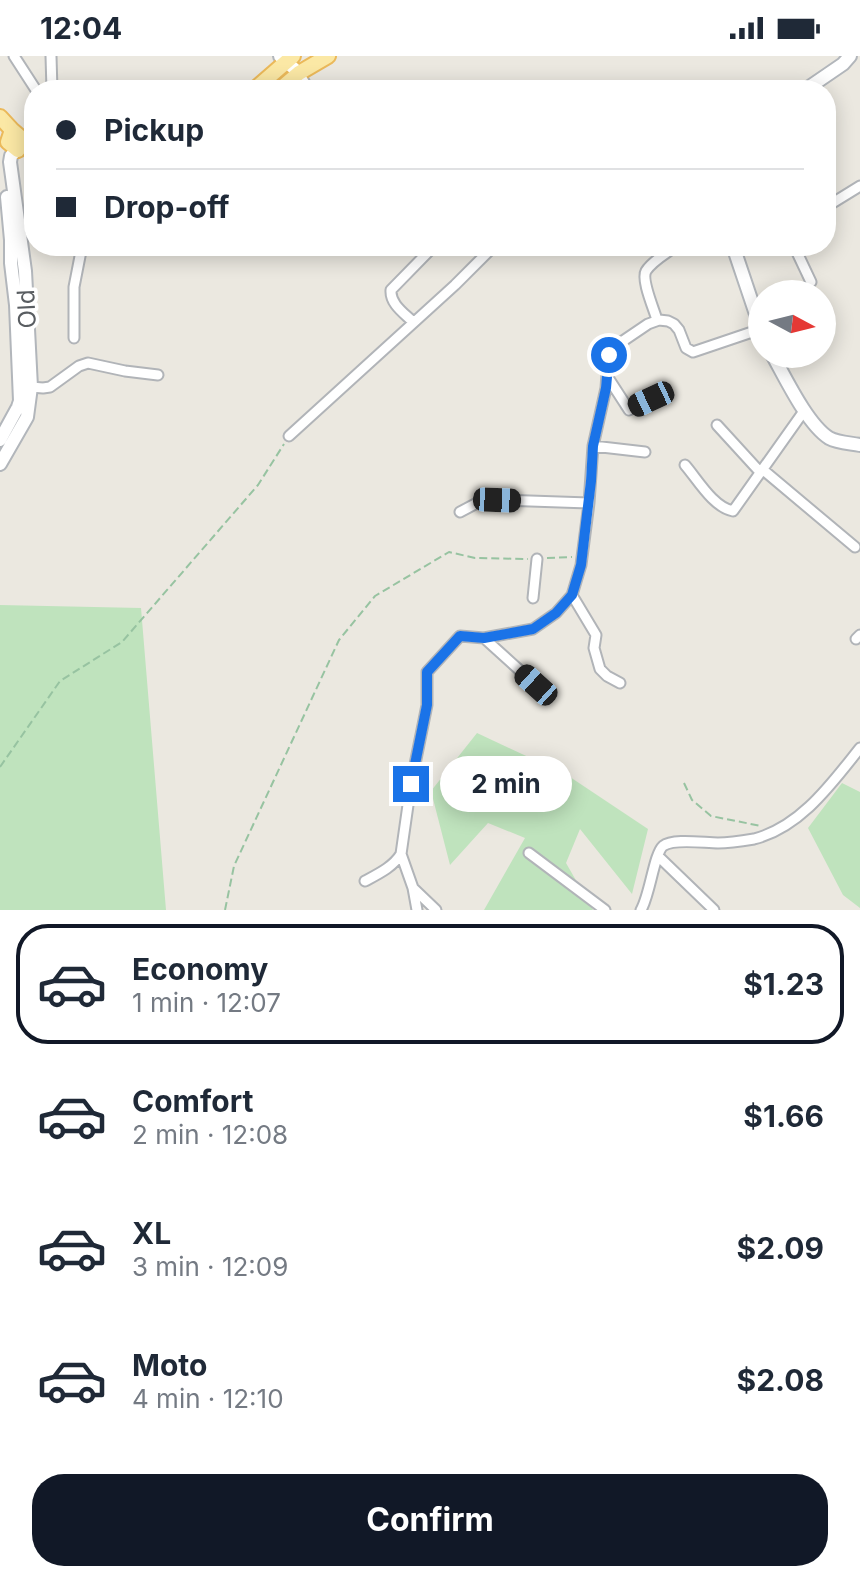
<!DOCTYPE html>
<meta charset="utf-8">
<style>
body{margin:0;font-family:Inter,sans-serif;background:#f6f6f7;color:#1f2937;height:100vh;display:flex;flex-direction:column;font-size:30px;white-space:nowrap}
*{box-sizing:border-box;margin:0}
p{font-size:26px;color:#747a83}
.icon{flex:none;width:44px;height:44px;fill:none;stroke:currentColor;stroke-width:2;stroke-linecap:round;stroke-linejoin:round}
.map{position:relative;height:854px;overflow:hidden}
.side{display:flex;flex-direction:column;background:#fff;flex:1}
.side>*{flex:none}
.banner{position:absolute;left:24px;top:24px;width:812px;height:176px;border-radius:32px;box-shadow:0 4px 20px #0003;display:grid;align-content:center;height:176px;padding:0 32px;background:#fff}
.needle{width:52px;rotate:97deg}
.fabs{position:absolute;left:748px;top:224px;display:grid;gap:16px}
.fabs a{display:grid;place-items:center;width:88px;height:88px;border-radius:50%;background:#fff;box-shadow:0 4px 20px #0003;font-size:40px}
.end{position:absolute;width:36px;height:36px;margin:-18px;border:10px solid #1a73e8;background:#fff;box-shadow:0 0 0 4px #fff}
.from{border-radius:50%}
.bubble{position:absolute;height:56px;border-radius:28px;background:#fff;box-shadow:0 4px 20px #0003;font-size:26px;font-weight:700;line-height:56px;text-align:center}
.car{position:absolute;width:24px;height:48px;margin:-24px -12px;border-radius:10px;box-shadow:0 0 6px 2px #0007;background:linear-gradient(#222 24%,#8ab4d8 0 40%,#222 0 76%,#8ab4d8 0 86%,#222 0)}
.banner b{display:flex;align-items:center;gap:28px;height:76px;font-size:30px}
.banner b+b{border-top:2px solid #e0e1e3}
.banner i{width:20px;height:20px;background:#1f2937}
ul{padding:14px 0 0;list-style:none}
li{display:flex;align-items:center;gap:24px;height:120px;margin:0 16px 12px;padding:0 16px;border:4px solid transparent;border-radius:32px}
li div{flex:1}
li b{display:block;font-size:30px}
li em{font-style:normal;font-weight:700}
li.on{border-color:#111827}
li>.icon{width:72px;height:72px;stroke-width:1.5}
.cta{display:flex;gap:16px;margin-top:auto;padding:16px 32px}
.cta a{flex:1;height:92px;border-radius:32px;background:#111827;color:#fff;font-size:32px;font-weight:700;line-height:92px;text-align:center}
.status{display:flex;justify-content:space-between;align-items:center;height:56px;padding:0 40px;background:#fff;direction:ltr}
.status svg{height:22px;fill:currentColor}
.map>svg:first-child{display:block}
</style>
<div class="status"><b>12:04</b><svg viewBox="0 0 49 12"><path d="M0 12V9h3v3zM5 12V6h3v6zM10 12V3h3v9zM15 12V0h3v12zM26 1h20v11H26zM47 4h2v5h-2z"/></svg></div>
<div class="map">
<svg width="860" height="854" viewBox="0 0 860 854">
<rect width="100%" height="100%" fill="#ebe8e0"/>
<path fill="#bfe3bd" d="M0 549 141 552 166 854H0Z
M477 677 567 719 648 773 632 838 580 773 566 807 593 854H484L525 782 488 767 450 809 431 735Z
M842 727 860 736V852L843 839 808 772Z"/>
<g fill="none" stroke-linecap="round" stroke-linejoin="round">
<defs>
<path id="street" d="M14 0 36 34
M51 0 52 34
M299 17 309 34
M826 151 860 130
M794 190 811 226
M160 191 168 190
M657 264C654 253 641 224 646 215 652 205 667 197 676 190
M413 266C404 257 390 248 391 234L434 190
M74 282V231L82 190
M607 320 629 354 651 343
M31 331 43 332 50 331 79 310 88 307 125 315 158 319
M717 369 760 416
M289 380 455 229 494 190
M593 390 645 396
M685 409C698 424 713 451 733 455L804 355
M762 413 855 491
M460 456 477 447 497 444 589 447
M572 539 596 579 594 592 600 613 607 620 620 627
M533 542 537 503
M484 582 536 629
M856 583 860 579
M529 797 605 854
M658 800 714 854
M365 825C378 818 393 811 401 798
M413 832 436 854
M417 854 413 832 401 798 411 728 427 649V616L460 580 484 582 533 573 556 557 572 539 581 509 589 447 593 390 606 332 608 303 611 295 617 289 648 268 659 264 668 265 674 268 679 274 686 292 693 296 761 273
M641 854C650 839 654 798 663 790 673 782 704 787 718 787 730 787 742 785 754 783 801 771 832 727 860 692"/>
<path id="secondary" d="M280 0 299 17
M805 34 843 8 850 0
M733 190 762 276
M772 298C785 321 807 368 829 382 838 387 850 387 860 389
M0 384 18 351 20 345 16 249 11 207V184L7 141
M0 408 27 361 31 331 25 215 10 106 11 100 17 93"/>
<path id="primary" d="M254 34 293 0
M279 34 299 17 328 0
M0 61 12 74
M24 84 18 94 8 86 12 74 33 92 34 93"/>
</defs>
<use href="#street" stroke="#b1b4b8" stroke-width="13"/>
<use href="#secondary" stroke="#b2b6bb" stroke-width="16"/>
<use href="#primary" stroke="#ebb95a" stroke-width="18"/>
<path stroke="#97c3a1" stroke-width="2" stroke-dasharray="8 4" stroke-linecap="butt" d="M547 502 572 501
M0 711 60 625 122 586 258 429 284 388
M684 727 692 744 711 760 761 770
M225 854 234 810 339 584 375 540 449 496 475 502 528 503"/>
<use href="#street" stroke="#fff" stroke-width="9"/>
<use href="#secondary" stroke="#fff" stroke-width="12"/>
<use href="#primary" stroke="#fbe8a5" stroke-width="14"/>
</g>
<g fill="none" stroke-linecap="round" stroke-linejoin="round">
<path stroke="#1a73e8" stroke-width="10" d="M411 728 427 649V616L460 580 484 582 533 573 556 557 572 539 581 509 591 425 593 390 606 332 609 299"/>
</g>
<g text-anchor="middle" stroke-width="7" stroke-linejoin="round" paint-order="stroke">
<g font-size="24" fill="#595d61" stroke="#fff">
<text transform="translate(27 253) rotate(-93)" y="8">Old</text>
</g>
</g>
</svg>
<div class="fabs">
<a><svg class="needle" viewBox="-14 -14 28 28"><path d="M0-13l5 13h-10z" fill="#e53935"/><path d="M0 13l5-13h-10z" fill="#747a83"/></svg></a>
</div>
<i class="end from" style="left:609px;top:299px"></i>
<i class="end" style="left:411px;top:728px"></i>
<div class="bubble" style="left:440px;top:700px;width:132px">2 min</div>
<i class="car" style="left:651px;top:343px;rotate:245deg"></i>
<i class="car" style="left:497px;top:444px;rotate:92deg"></i>
<i class="car" style="left:536px;top:629px;rotate:312deg"></i>
<div class="banner">
<b><i class="from"></i>Pickup</b>
<b><i></i>Drop-off</b>
</div>
</div>
<section class="side">
<ul>
<li class="on"><svg class="icon" aria-label="car" viewBox="0 0 24 24"><path d="M5 17H2v-5l4-1 3-4h7l3 4 3 1v5h-3M9 17h6M6 11h13"/><circle cx="7" cy="17" r="2"/><circle cx="17" cy="17" r="2"/></svg><div><b>Economy</b><p>1 min · 12:07</p></div><em>$1.23</em></li>
<li><svg class="icon" aria-label="car" viewBox="0 0 24 24"><path d="M5 17H2v-5l4-1 3-4h7l3 4 3 1v5h-3M9 17h6M6 11h13"/><circle cx="7" cy="17" r="2"/><circle cx="17" cy="17" r="2"/></svg><div><b>Comfort</b><p>2 min · 12:08</p></div><em>$1.66</em></li>
<li><svg class="icon" aria-label="car" viewBox="0 0 24 24"><path d="M5 17H2v-5l4-1 3-4h7l3 4 3 1v5h-3M9 17h6M6 11h13"/><circle cx="7" cy="17" r="2"/><circle cx="17" cy="17" r="2"/></svg><div><b>XL</b><p>3 min · 12:09</p></div><em>$2.09</em></li>
<li><svg class="icon" aria-label="car" viewBox="0 0 24 24"><path d="M5 17H2v-5l4-1 3-4h7l3 4 3 1v5h-3M9 17h6M6 11h13"/><circle cx="7" cy="17" r="2"/><circle cx="17" cy="17" r="2"/></svg><div><b>Moto</b><p>4 min · 12:10</p></div><em>$2.08</em></li>
</ul>
<div class="cta"><a>Confirm</a></div>
</section>
